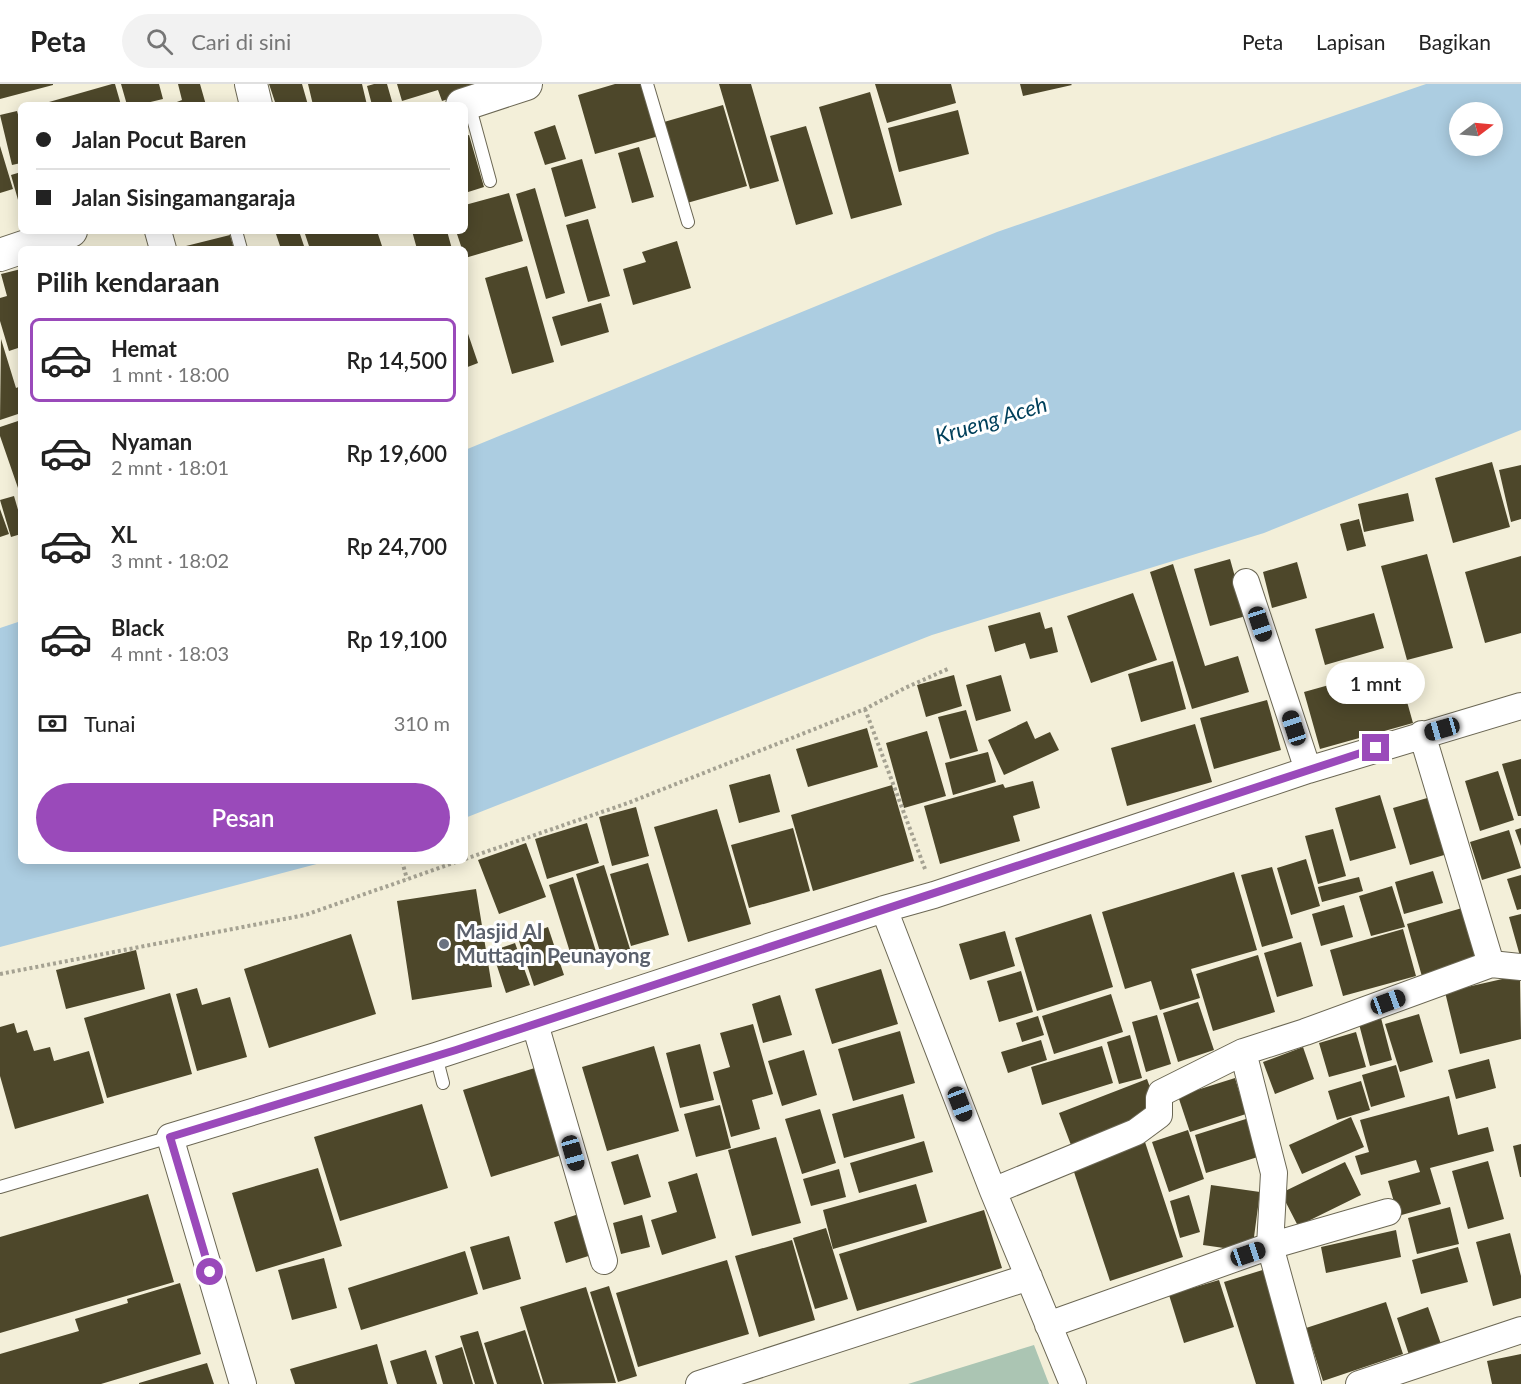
<!DOCTYPE html>
<html lang="id">
<meta charset="utf-8">
<style>
body{margin:0;font-family:Lato,sans-serif;background:#f2f2f2;color:#222;height:100vh;display:flex;flex-direction:column;font-size:22px;white-space:nowrap}
*{box-sizing:border-box;margin:0}
p{font-size:20px;color:#767676}
.icon{flex:none;width:33px;height:33px;fill:none;stroke:currentColor;stroke-width:2;stroke-linecap:round;stroke-linejoin:round}
.map{position:relative;flex:1;overflow:hidden}
.panel{position:absolute;left:18px;top:162px;width:450px;height:618px;display:flex;flex-direction:column;background:#fff;border-radius:9px;box-shadow:0 3px 15px #0003}
.panel>*{flex:none}
.top-card{position:absolute;left:18px;top:18px;width:450px;height:132px;border-radius:9px;box-shadow:0 3px 15px #0003;display:grid;align-content:center;height:132px;padding:0 18px;background:#fff}
.needle{width:39px;rotate:74deg}
.fabs{position:absolute;left:1449px;top:18px;display:grid;gap:12px}
.fabs a{display:grid;place-items:center;width:54px;height:54px;border-radius:50%;background:#fff;box-shadow:0 3px 15px #0003;font-size:30px}
.end{position:absolute;width:27px;height:27px;margin:-14px;border:8px solid #9a4aba;background:#fff;box-shadow:0 0 0 3px #fff}
.from{border-radius:50%}
.bubble{position:absolute;height:42px;border-radius:21px;background:#fff;box-shadow:0 3px 15px #0003;font-size:20px;font-weight:600;line-height:42px;text-align:center}
.car{position:absolute;width:18px;height:36px;margin:-18px -9px;border-radius:8px;box-shadow:0 0 4px 2px #0007;background:linear-gradient(#222 24%,#8ab4d8 0 40%,#222 0 76%,#8ab4d8 0 86%,#222 0)}
.top-card b{display:flex;align-items:center;gap:21px;height:57px;font-size:22px}
.top-card b+b{border-top:2px solid #e0e0e0}
.top-card i{width:15px;height:15px;background:#222}
ul{padding:0;list-style:none}
li{display:flex;align-items:center;gap:18px;height:84px;margin:0 12px 9px;padding:0 6px;border:3px solid transparent;border-radius:9px}
li div{flex:1}
li b{display:block;font-size:22px}
li em{font-style:normal;font-weight:600}
li.on{border-color:#9a4aba}
li>.icon{width:54px;height:54px;stroke-width:1.5}
h2{padding:0 18px;font-size:27px;line-height:72px}
.pay{display:flex;align-items:center;gap:15px;height:66px;padding:0 18px;font-size:22px}
.pay p{margin-inline-start:auto}
.cta{display:flex;gap:12px;margin-top:auto;padding:12px 18px}
.cta a{flex:1;height:69px;border-radius:36px;background:#9a4aba;color:#fff;font-size:24px;font-weight:600;line-height:69px;text-align:center}
header{display:flex;align-items:center;gap:36px;box-sizing:border-box;height:84px;padding:0 30px;background:#fff;border-bottom:2px solid #e0e0e0}
header strong{font-size:28px}
nav{display:flex;gap:33px;margin-inline-start:auto;font-size:21px}
.search{width:420px;height:54px;background:#f2f2f2;display:flex;align-items:center;gap:15px;box-sizing:border-box;padding:0 21px;border-radius:33px;color:#767676;font-size:22px}
.map>svg:first-child{display:block}
</style>
<header>
<strong>Peta</strong>
<div class="search"><svg class="icon" aria-label="search" viewBox="0 0 24 24"><circle cx="10" cy="10" r="6"/><path d="M15 15l6 6"/></svg>Cari di sini</div>
<nav><a>Peta</a><a>Lapisan</a><a>Bagikan</a></nav>
</header>
<div class="map">
<svg width="1521" height="1300" viewBox="0 0 1521 1300">
<rect width="100%" height="100%" fill="#f3efd9"/>
<path fill="#abc5b3" d="M1034 1261 1049 1300H908Z"/>
<path fill="#accde1" fill-rule="evenodd" d="M1426 0H1521V346L1264 449 932 551 465 734V366L997 148ZM1460 28H1492V62H1460Z
M21 537V777H328L0 863V544Z"/>
<path fill="#4d472a" d="M0 0H53V1L0 15Z
M112 0H115L121 21H50L49 18Z
M121 0H159L163 15 138 21H127Z
M178 0H200L206 21H169L182 16Z
M269 0H302L308 21H276Z
M308 0H362L367 21H313Z
M374 0H387L393 21H372L367 2Z
M397 0H471L473 7 442 17 438 6 402 17Z
M615 0H644L659 52 595 70 578 11Z
M719 0H751L779 97 750 105Z
M875 0H951L956 19 887 39Z
M1020 0H1071L1072 1 1023 12Z
M870 8 902 121 851 135 819 23Z
M723 21 747 102 687 119 664 38Z
M958 26 969 70 899 88 888 44Z
M17 27 21 41V79L12 81 0 31Z
M555 41 566 75 545 81 534 48Z
M806 42 833 130 796 141 770 52Z
M469 51 484 103 465 109V52Z
M0 62 13 105 0 109Z
M639 63 654 113 632 119 618 69Z
M582 75 596 124 565 133 551 84Z
M21 88V123H20L11 91Z
M535 104 565 209 546 215 516 110Z
M509 109 523 157 465 174V165H462L456 147H465V121Z
M588 135 610 212 588 218 566 141Z
M275 147H299L305 165H281Z
M304 147H377L383 165H310Z
M412 147H447L452 165H417Z
M230 151 234 165H178V164Z
M677 157 691 204 633 221 623 185 646 178 642 168Z
M527 182 554 278 512 290 485 194Z
M21 185V263L9 267 0 237V214L7 212 1 190Z
M601 219 609 248 561 262 552 233Z
M465 241 478 279 465 284Z
M1 255 16 304 21 302V329L0 336Z
M21 336V402L18 404 0 352V343Z
M1492 378 1510 443 1453 459 1435 394Z
M1521 381V435L1511 438 1499 386Z
M1408 409 1414 437 1364 448 1358 420Z
M14 412 21 436V450L11 453 0 416Z
M0 425 9 450 0 453Z
M1359 435 1366 462 1347 467 1340 440Z
M1427 470 1453 564 1407 576 1381 482Z
M1521 472V549L1485 559 1465 488Z
M1230 475 1246 532 1210 542 1194 485Z
M1297 478 1307 514 1272 524 1263 488Z
M1173 480 1205 582 1238 572 1249 608 1192 625 1150 488Z
M1133 509 1157 576 1091 599 1067 532Z
M1040 528 1045 545 1052 543 1058 568 1030 575 1025 559 995 568 988 542Z
M1374 529 1384 564 1325 581 1315 545Z
M1173 577 1186 625 1141 638 1128 590Z
M1397 582 1413 639 1320 665 1304 608Z
M954 591 962 622 926 633 917 601Z
M1001 591 1011 627 976 637 966 601Z
M1267 616 1281 666 1214 685 1200 634Z
M966 626 978 667 950 675 938 633Z
M1027 637 1035 655 1050 648 1059 666 1004 691 988 656Z
M1195 640 1212 698 1127 722 1111 664Z
M867 644 878 683 808 703 796 665Z
M927 647 946 712 904 724 886 659Z
M988 668 996 698 953 711 945 679Z
M1521 675V732H1518L1502 680Z
M1498 687 1514 736 1480 747 1465 697Z
M770 690 780 728 739 739 729 701Z
M1033 697 1040 724 1013 732 1020 757 940 780 924 722 1003 700 1005 704Z
M892 701 914 777 813 807 791 731Z
M1380 711 1396 764 1350 777 1335 724Z
M1434 712 1451 769 1410 781 1393 724Z
M636 723 649 772 612 782 599 733Z
M717 725 751 840 688 858 654 743Z
M587 739 599 779 547 795 535 755Z
M793 744 810 807 749 824 731 761Z
M1521 744V762L1515 746Z
M1333 745 1346 792 1318 800 1305 752Z
M1509 746 1521 784 1482 796 1470 758Z
M526 759 546 813 499 830 478 776Z
M1306 775 1320 822 1291 831 1277 784Z
M648 779 669 851 631 862 610 790Z
M604 781 630 865 602 874 576 790Z
M1272 783 1293 854 1262 863 1241 791Z
M1433 787 1443 819 1404 830 1395 798Z
M1234 788 1257 866 1191 885 1200 914 1160 926 1151 897 1125 905 1102 828Z
M1521 791V825L1517 826 1507 795Z
M573 793 598 874 574 881 549 801Z
M1359 793 1363 807 1322 818 1318 803Z
M1392 802 1405 843 1371 852 1359 812Z
M476 805 492 903 412 916 397 817Z
M1344 821 1353 853 1321 862 1312 830Z
M1469 822 1484 879 1423 896 1407 840Z
M1091 830 1113 903 1037 927 1015 854Z
M1521 830V871L1520 872 1509 833Z
M548 843 564 891 534 902 518 854Z
M1403 845 1416 892 1343 912 1330 866Z
M1005 847 1015 882 970 896 959 860Z
M351 850 376 930 269 964 244 885Z
M1301 858 1313 902 1277 913 1264 869Z
M515 859 530 901 506 909 492 867Z
M136 866 145 905 66 925 56 886Z
M1258 871 1275 928 1213 947 1196 890Z
M881 885 898 940 832 960 815 905Z
M1021 887 1033 928 999 938 987 897Z
M1520 891 1521 955 1460 970 1445 908Z
M197 904 202 921 230 913 247 973 197 987 176 910Z
M170 909 192 990 107 1014 84 934Z
M1111 910 1123 948 1054 970 1042 932Z
M780 911 792 951 763 959 752 920Z
M1198 918 1214 966 1178 978 1163 929Z
M1419 930 1433 978 1400 988 1385 940Z
M1157 931 1171 980 1146 988 1132 938Z
M1038 932 1044 951 1022 958 1016 939Z
M1381 934 1392 976 1370 982 1359 940Z
M14 939 17 949 27 946 34 967 50 963 54 977 89 967 104 1019 15 1045 0 992V943Z
M753 940 773 1010 752 1016 760 1045 731 1053 713 988 730 983 720 949Z
M900 947 915 999 853 1017 838 965Z
M1356 948 1366 983 1329 993 1319 959Z
M1130 951 1142 994 1119 1000 1107 958Z
M1041 956 1047 976 1008 989 1001 968Z
M700 960 714 1016 680 1024 666 969Z
M654 962 679 1047 607 1067 582 983Z
M1102 962 1113 999 1042 1021 1031 983Z
M1303 963 1314 995 1275 1010 1263 978Z
M804 966 817 1011 782 1022 768 977Z
M1489 975 1496 1004 1456 1015 1448 986Z
M1396 981 1405 1013 1371 1023 1362 991Z
M538 983 565 1070 491 1093 463 1006Z
M1235 994 1246 1030 1190 1048 1178 1012Z
M1147 995 1159 1028 1071 1061 1059 1029Z
M1361 997 1370 1026 1337 1036 1328 1007Z
M903 1010 915 1054 844 1074 832 1030Z
M1449 1012 1458 1051 1488 1043 1494 1067 1430 1084 1441 1120 1398 1132 1388 1097 1420 1088 1416 1076 1361 1091 1355 1072 1369 1068 1360 1036Z
M422 1020 448 1104 340 1137 314 1053Z
M720 1021 731 1064 696 1073 684 1030Z
M820 1025 836 1079 802 1090 785 1035Z
M1351 1033 1364 1063 1302 1090 1289 1061Z
M1249 1034 1261 1072 1206 1089 1195 1051Z
M1188 1046 1204 1095 1169 1108 1152 1058Z
M776 1053 801 1139 752 1152 728 1066Z
M924 1057 933 1088 859 1109 850 1079Z
M1145 1058 1183 1173 1110 1197 1072 1082Z
M1521 1060V1093H1520L1513 1062Z
M638 1070 651 1113 624 1121 611 1078Z
M1488 1077 1504 1135 1468 1145 1452 1087Z
M1345 1078 1361 1111 1298 1142 1281 1109Z
M318 1084 342 1162 256 1188 232 1109Z
M839 1085 846 1113 811 1122 803 1095Z
M697 1089 716 1154 662 1171 651 1136 677 1128 668 1098Z
M916 1100 927 1138 833 1165 823 1126Z
M1211 1101 1260 1108 1252 1168 1203 1161Z
M148 1110 174 1198 0 1249V1153Z
M1189 1111 1200 1148 1180 1154 1170 1117Z
M1450 1123 1459 1160 1417 1170 1408 1134Z
M984 1126 1002 1184 857 1227 839 1170Z
M582 1129 595 1170 566 1179 554 1138Z
M642 1131 650 1163 621 1170 613 1139Z
M826 1144 848 1215 815 1225 793 1154Z
M1396 1146 1401 1173 1326 1189 1321 1163Z
M1510 1149 1521 1192V1214L1493 1222 1476 1158Z
M509 1152 521 1195 483 1206 470 1163Z
M792 1156 815 1236 759 1253 735 1172Z
M1458 1163 1468 1198 1421 1210 1412 1176Z
M465 1167 478 1210 361 1246 348 1204Z
M324 1174 337 1224 292 1236 278 1186Z
M727 1176 749 1250 638 1283 616 1209Z
M1269 1184 1304 1300H1256L1224 1198Z
M1219 1196 1234 1243 1184 1259 1169 1211Z
M180 1199 201 1270 101 1300H0V1270L79 1247 75 1235 128 1219 127 1215Z
M609 1202 637 1292 618 1298 590 1208Z
M586 1203 616 1299 544 1300 520 1223Z
M1386 1218 1403 1270 1323 1297 1306 1244Z
M1428 1223 1441 1260 1409 1271 1397 1234Z
M525 1246 542 1300H497L484 1259Z
M478 1247 494 1300H475L460 1252Z
M377 1260 388 1300H295L290 1285Z
M462 1263 473 1300H443L435 1272Z
M426 1266 437 1300H397L390 1277Z
M1521 1270V1300H1492L1487 1277Z
M207 1279 214 1300H139V1299Z"/>
<g fill="none" stroke-linecap="round" stroke-linejoin="round">
<defs>
<path id="service" d="M647 0 688 138
M469 20 490 97
M236 147 241 165
M436 972 443 999
M0 1103 170 1053"/>
<path id="minor" d="M158 147 163 165
M1246 498 1308 686
M1422 650 1491 880
M884 825 993 1107 1073 1300
M535 940 604 1177
M993 1107 1136 1048 1159 1031V1014L1161 1009 1243 968
M1048 1241 1270 1162 1388 1128
M243 1300 170 1053 436 972 884 825 934 811 1308 686 1521 622
M699 1300 1029 1193
M1308 1300 1270 1162 1274 1089 1243 968 1305 948 1491 880 1521 883
M1359 1300 1521 1246"/>
<path id="tertiary" d="M251 0 256 21
M462 21 526 0
M0 171 71 147"/>
</defs>
<use href="#service" stroke="#6b6754" stroke-width="14"/>
<use href="#minor" stroke="#6b6754" stroke-width="28"/>
<use href="#tertiary" stroke="#6b6754" stroke-width="34"/>
<path stroke="#a5a292" stroke-width="4" stroke-dasharray="3 3" stroke-linecap="butt" d="M865 625 925 785
M465 775 628 719 865 625 905 604 950 584
M402 777 407 795
M0 890 305 831 459 777"/>
<use href="#service" stroke="#fff" stroke-width="12"/>
<use href="#minor" stroke="#fff" stroke-width="26"/>
<use href="#tertiary" stroke="#fff" stroke-width="32"/>
</g>
<g fill="none" stroke-linecap="round" stroke-linejoin="round">
<path stroke="#9a4aba" stroke-width="8" d="M210 1188 170 1053 456 966 1376 664"/>
</g>
<circle fill="#6b7280" stroke="#fff" stroke-width="2" cx="444" cy="860" r="6"/>
<g text-anchor="middle" stroke-width="6" stroke-linejoin="round" paint-order="stroke">
<g font-size="21" font-weight="bold" fill="#5b616d" stroke="#fff" text-anchor="start">
<text x="456" y="855">Masjid Al<tspan x="456" dy="24">Muttaqin Peunayong</tspan></text>
</g>
<g font-size="22" font-style="italic" fill="#00405b" stroke="#fff">
<text transform="translate(991 336) rotate(-17)" y="8">Krueng Aceh</text>
</g>
</g>
</svg>
<div class="fabs">
<a><svg class="needle" viewBox="-14 -14 28 28"><path d="M0-13l5 13h-10z" fill="#e53935"/><path d="M0 13l5-13h-10z" fill="#767676"/></svg></a>
</div>
<i class="end from" style="left:210px;top:1188px"></i>
<i class="end" style="left:1376px;top:664px"></i>
<div class="bubble" style="left:1326px;top:578px;width:99px">1 mnt</div>
<i class="car" style="left:1260px;top:540px;rotate:162deg"></i>
<i class="car" style="left:1294px;top:644px;rotate:342deg"></i>
<i class="car" style="left:1442px;top:645px;rotate:254deg"></i>
<i class="car" style="left:1388px;top:918px;rotate:70deg"></i>
<i class="car" style="left:960px;top:1020px;rotate:159deg"></i>
<i class="car" style="left:573px;top:1069px;rotate:164deg"></i>
<i class="car" style="left:1248px;top:1170px;rotate:71deg"></i>
<div class="top-card">
<b><i class="from"></i>Jalan Pocut Baren</b>
<b><i></i>Jalan Sisingamangaraja</b>
</div>
<section class="panel">
<h2>Pilih kendaraan</h2>
<ul>
<li class="on"><svg class="icon" aria-label="car" viewBox="0 0 24 24"><path d="M5 17H2v-5l4-1 3-4h7l3 4 3 1v5h-3M9 17h6M6 11h13"/><circle cx="7" cy="17" r="2"/><circle cx="17" cy="17" r="2"/></svg><div><b>Hemat</b><p>1 mnt · 18:00</p></div><em>Rp 14,500</em></li>
<li><svg class="icon" aria-label="car" viewBox="0 0 24 24"><path d="M5 17H2v-5l4-1 3-4h7l3 4 3 1v5h-3M9 17h6M6 11h13"/><circle cx="7" cy="17" r="2"/><circle cx="17" cy="17" r="2"/></svg><div><b>Nyaman</b><p>2 mnt · 18:01</p></div><em>Rp 19,600</em></li>
<li><svg class="icon" aria-label="car" viewBox="0 0 24 24"><path d="M5 17H2v-5l4-1 3-4h7l3 4 3 1v5h-3M9 17h6M6 11h13"/><circle cx="7" cy="17" r="2"/><circle cx="17" cy="17" r="2"/></svg><div><b>XL</b><p>3 mnt · 18:02</p></div><em>Rp 24,700</em></li>
<li><svg class="icon" aria-label="car" viewBox="0 0 24 24"><path d="M5 17H2v-5l4-1 3-4h7l3 4 3 1v5h-3M9 17h6M6 11h13"/><circle cx="7" cy="17" r="2"/><circle cx="17" cy="17" r="2"/></svg><div><b>Black</b><p>4 mnt · 18:03</p></div><em>Rp 19,100</em></li>
</ul>
<div class="pay"><svg class="icon" aria-label="cash" viewBox="0 0 24 24"><path d="M3 7h18v10H3z"/><circle cx="12" cy="12" r="2"/></svg>Tunai<p>310 m</p></div>
<div class="cta"><a>Pesan</a></div>
</section>
</div>
